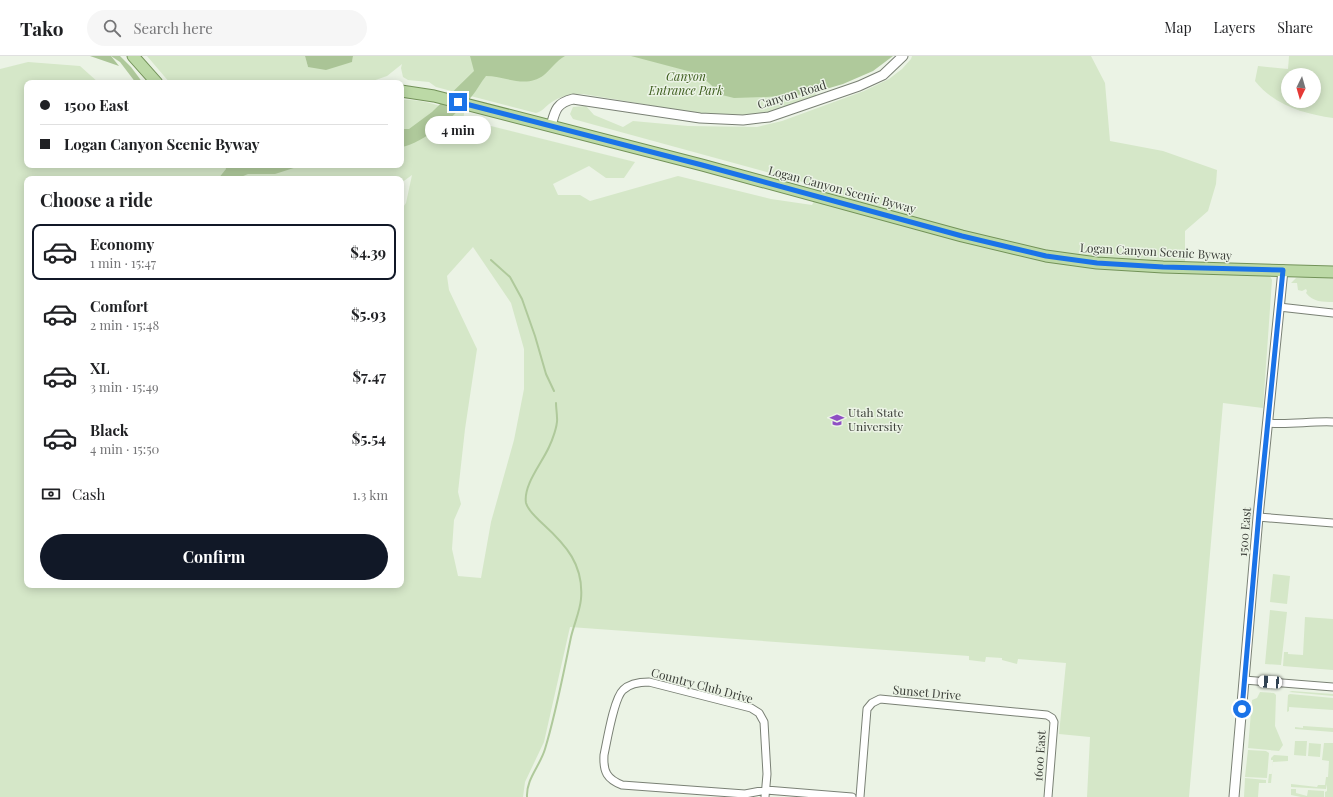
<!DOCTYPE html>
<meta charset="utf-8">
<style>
body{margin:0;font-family:"Playfair Display",serif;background:#f6f6f6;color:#202124;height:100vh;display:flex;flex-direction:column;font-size:15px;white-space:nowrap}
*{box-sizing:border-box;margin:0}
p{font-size:13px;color:#757577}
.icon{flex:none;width:22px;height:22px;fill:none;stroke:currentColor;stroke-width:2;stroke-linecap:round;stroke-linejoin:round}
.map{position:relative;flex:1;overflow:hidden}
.details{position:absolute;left:24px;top:120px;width:380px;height:412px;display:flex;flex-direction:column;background:#fff;border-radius:8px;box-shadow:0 2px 10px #0003}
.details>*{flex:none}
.banner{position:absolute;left:24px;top:24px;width:380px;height:88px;border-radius:8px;box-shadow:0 2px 10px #0003;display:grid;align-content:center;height:88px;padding:0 16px;background:#fff}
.needle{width:26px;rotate:185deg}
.buttons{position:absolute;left:1281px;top:12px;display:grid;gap:8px}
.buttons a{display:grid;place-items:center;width:40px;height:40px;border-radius:50%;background:#fff;box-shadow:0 2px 10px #0003;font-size:20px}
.end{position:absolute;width:18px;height:18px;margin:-9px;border:5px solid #1a73e8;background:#fff;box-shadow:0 0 0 2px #fff}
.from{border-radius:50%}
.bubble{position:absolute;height:28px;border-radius:14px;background:#fff;box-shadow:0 2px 10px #0003;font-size:13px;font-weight:700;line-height:28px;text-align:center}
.car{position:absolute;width:12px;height:24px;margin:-12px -6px;border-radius:5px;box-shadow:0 0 3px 1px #0007;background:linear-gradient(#fff 24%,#345 0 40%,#fff 0 76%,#345 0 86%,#fff 0)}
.banner b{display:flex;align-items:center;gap:14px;height:38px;font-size:15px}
.banner b+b{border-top:1px solid #e0e0e0}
.banner i{width:10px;height:10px;background:#202124}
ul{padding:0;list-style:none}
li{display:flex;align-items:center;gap:12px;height:56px;margin:0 8px 6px;padding:0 8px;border:2px solid transparent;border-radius:8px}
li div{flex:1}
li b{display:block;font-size:15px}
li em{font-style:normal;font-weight:700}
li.on{border-color:#111827}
li>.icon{width:36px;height:36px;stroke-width:1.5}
h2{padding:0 16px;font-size:18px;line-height:48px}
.pay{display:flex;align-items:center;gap:10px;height:44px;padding:0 16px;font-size:15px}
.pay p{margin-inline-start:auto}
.primary-button{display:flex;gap:8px;margin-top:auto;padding:8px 16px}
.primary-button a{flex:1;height:46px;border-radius:24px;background:#111827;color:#fff;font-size:16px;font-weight:700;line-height:46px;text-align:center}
header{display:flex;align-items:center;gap:24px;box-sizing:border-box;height:56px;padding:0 20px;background:#fff;border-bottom:1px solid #e0e0e0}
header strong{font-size:19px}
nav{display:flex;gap:22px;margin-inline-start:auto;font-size:14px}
.search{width:280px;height:36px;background:#f6f6f6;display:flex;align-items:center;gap:10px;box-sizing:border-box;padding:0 14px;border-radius:22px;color:#757577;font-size:15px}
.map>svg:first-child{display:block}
</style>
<header>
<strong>Tako</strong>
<div class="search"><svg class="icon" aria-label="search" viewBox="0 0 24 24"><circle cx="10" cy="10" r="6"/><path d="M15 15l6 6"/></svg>Search here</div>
<nav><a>Map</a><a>Layers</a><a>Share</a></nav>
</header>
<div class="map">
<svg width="1333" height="741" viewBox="0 0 1333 741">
<rect width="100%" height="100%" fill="#ebf3e5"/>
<path fill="#d5e7c8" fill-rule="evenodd" d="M147 0H305L308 11 352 6 353 0H693L814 33 817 42 791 51 762 58 737 60 697 57 583 38C570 38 560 40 549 48 544 52 543 55 536 57L436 31 429 26 408 24 403 21 401 12 402 8 387 20 367 27H170Z
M912 0H1091L1105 27 1110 85 1163 95 1217 114 1216 128 1208 155 1185 175V215L1270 220 1272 224 1263 352 1223 347 1189 741H1087L1090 681 1059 678 1066 607 1018 603 1017 608 1002 604V602L986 601 985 606 969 604V600L570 571 544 686 525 726 523 741H0V13L28 6 80 10 99 27H27V109H401V44C422 42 445 52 464 57L463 72 483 68 635 106 624 122H606L589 110 553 128 558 139H580L590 145 678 120 771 143 812 149 821 131 573 63 570 58 573 51 586 50 594 59 623 71 633 65 688 70 757 71 782 65 864 35 889 23 902 13 911 3ZM412 119 406 147 401 154V529H27V123H401V127ZM473 191 511 247 524 293V333L514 384 491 466 481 522 458 520 452 493 454 464 461 448 458 436 465 373 477 293 449 234 447 220Z
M1289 0H1333V62C1304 58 1274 49 1255 25L1258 10 1288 13ZM1288 19H1314V45H1288Z
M1305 221 1333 222V246C1323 246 1313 246 1306 237L1307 235 1306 233 1302 235 1298 234 1297 227H1291L1296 222Z
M1273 518 1290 520 1287 548 1270 546Z
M1270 554 1287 556 1281 609 1265 608Z
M1305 561 1333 563V614L1283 610 1284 596H1288V598L1303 599Z
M1292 635 1333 638V640L1289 636Z
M1260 636 1274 637 1276 639 1275 670 1283 689 1279 695 1248 692 1252 644 1257 642Z
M1290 638 1333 642V654L1289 651V655L1287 656 1288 639Z
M1303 670 1333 672V676L1295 673V671L1303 672Z
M1295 685H1307L1306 700 1294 699Z
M1309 687 1321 688 1320 701 1308 700Z
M1324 687H1333V741H1325V736L1327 735V728L1326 733 1291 731V728L1317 731 1318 729H1325L1326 721H1328L1329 705 1322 704Z
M1248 694 1266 695 1269 697 1267 722 1245 721Z
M1274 699 1288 700V705L1273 706 1271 727H1268L1269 718H1272L1273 704H1271V702Z
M1245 722 1266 724V727H1259L1258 741H1244Z
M1291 733H1296V737L1307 740 1308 734 1324 735V741H1301L1291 739Z"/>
<path fill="#aac496" d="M90 0H111L119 10Z
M305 0H353L352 6 326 14 308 11Z"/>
<path fill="#afc99b" d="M111 0H120L131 11 143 27H136L120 6Z
M470 0H565C556 5 551 13 544 19 526 33 505 20 486 20 481 26 477 34 472 40 457 58 423 88 401 91V73H409L432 56 474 15Z
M631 0H893L873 15 843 28 809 38 766 41 734 42 722 39 699 18Z
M225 109H303L275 118H248L236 123H218L226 113Z"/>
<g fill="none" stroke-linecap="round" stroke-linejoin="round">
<path stroke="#afc99b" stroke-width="2" d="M491 204 510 221 522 243 535 280 546 318 554 335
M527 741C526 723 540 710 545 693 556 657 563 619 571 581 574 568 580 555 581 543 584 509 566 489 543 468 537 462 528 455 526 447 523 429 542 407 549 391 552 385 558 369 557 362 557 357 556 352 556 347"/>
<defs>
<path id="minor" d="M1279 251 1333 257
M1267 367C1289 369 1311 365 1333 366
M1258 461 1333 467
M1244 624 1333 631
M765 741 767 718 764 666 759 657 751 652 649 626C640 626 630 627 623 634 614 642 607 685 604 699 603 716 607 723 622 729L745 738 766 734 852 741
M860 741 867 653 872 647 880 643 1047 659 1052 662 1054 666 1048 741"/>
<path id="tertiary" d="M551 70C555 55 556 47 573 43L700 62 743 64 769 61 859 30 883 19 903 0
M1234 741 1258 461 1283 214"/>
<path id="primary" d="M133 0 157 27
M401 35 434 40 702 109 962 180 1046 200 1097 207 1163 211 1333 216"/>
</defs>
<use href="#minor" stroke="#7a8175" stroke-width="9"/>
<use href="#tertiary" stroke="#7a8175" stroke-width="11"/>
<use href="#primary" stroke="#729258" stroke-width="13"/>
<use href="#minor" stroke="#fff" stroke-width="7"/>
<use href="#tertiary" stroke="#fff" stroke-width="9"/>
<use href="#primary" stroke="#bcd9a6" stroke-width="11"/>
</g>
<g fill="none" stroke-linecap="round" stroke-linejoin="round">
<path stroke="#1a73e8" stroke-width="5" d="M458 46 702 109 962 180 1046 200 1097 207 1163 211 1283 214 1260 445 1242 653"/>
</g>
<defs>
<symbol id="university-bare" viewBox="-9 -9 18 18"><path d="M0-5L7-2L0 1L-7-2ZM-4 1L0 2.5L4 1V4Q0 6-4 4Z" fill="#8f4fc4" stroke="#ebf3e5" stroke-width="2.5" paint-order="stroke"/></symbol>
</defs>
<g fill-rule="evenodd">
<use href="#university-bare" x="827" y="354" width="20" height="20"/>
</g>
<g text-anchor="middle" stroke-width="3" stroke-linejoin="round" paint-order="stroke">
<g font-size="12" font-style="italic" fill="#3b5b1b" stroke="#ebf3e5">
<text x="686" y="25">Canyon<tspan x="686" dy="14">Entrance Park</tspan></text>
</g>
<g font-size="12" fill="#3a3d37" stroke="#ebf3e5">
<text transform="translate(792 39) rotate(-17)" y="4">Canyon Road</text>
<text transform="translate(842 134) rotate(15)" y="4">Logan Canyon Scenic Byway</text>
<text transform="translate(1156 196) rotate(3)" y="4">Logan Canyon Scenic Byway</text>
<text transform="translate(1245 476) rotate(-85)" y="4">1500 East</text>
<text transform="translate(702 630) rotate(15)" y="4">Country Club Drive</text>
<text transform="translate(927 637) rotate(5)" y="4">Sunset Drive</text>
<text transform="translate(1040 700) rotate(-86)" y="4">1600 East</text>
</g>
<g font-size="12" fill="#3a3d37" stroke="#ebf3e5" text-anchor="start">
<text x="848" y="361">Utah State<tspan x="848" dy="14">University</tspan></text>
</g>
</g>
</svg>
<div class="buttons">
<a><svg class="needle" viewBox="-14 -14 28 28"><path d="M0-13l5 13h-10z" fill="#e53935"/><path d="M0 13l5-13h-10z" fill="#757577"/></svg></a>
</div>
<i class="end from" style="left:1242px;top:653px"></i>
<i class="end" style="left:458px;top:46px"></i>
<div class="bubble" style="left:425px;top:60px;width:66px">4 min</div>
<i class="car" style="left:1270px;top:626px;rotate:274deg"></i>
<div class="banner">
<b><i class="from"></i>1500 East</b>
<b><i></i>Logan Canyon Scenic Byway</b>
</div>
<section class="details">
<h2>Choose a ride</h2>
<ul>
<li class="on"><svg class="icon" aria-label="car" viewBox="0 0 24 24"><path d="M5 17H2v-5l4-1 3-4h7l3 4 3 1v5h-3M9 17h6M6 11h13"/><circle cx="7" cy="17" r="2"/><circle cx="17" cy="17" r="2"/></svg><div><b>Economy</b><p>1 min · 15:47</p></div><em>$4.39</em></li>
<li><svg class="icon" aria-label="car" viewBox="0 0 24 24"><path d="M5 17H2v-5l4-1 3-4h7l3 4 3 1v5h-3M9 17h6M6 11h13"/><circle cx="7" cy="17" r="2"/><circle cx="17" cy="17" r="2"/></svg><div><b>Comfort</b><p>2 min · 15:48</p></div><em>$5.93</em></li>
<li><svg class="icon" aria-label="car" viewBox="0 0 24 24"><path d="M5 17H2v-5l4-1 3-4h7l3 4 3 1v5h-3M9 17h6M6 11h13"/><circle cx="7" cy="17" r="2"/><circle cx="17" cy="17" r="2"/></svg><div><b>XL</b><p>3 min · 15:49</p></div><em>$7.47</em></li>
<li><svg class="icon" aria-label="car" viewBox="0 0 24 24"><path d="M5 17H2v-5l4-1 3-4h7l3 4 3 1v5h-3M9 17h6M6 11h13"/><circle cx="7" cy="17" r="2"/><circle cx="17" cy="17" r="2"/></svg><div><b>Black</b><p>4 min · 15:50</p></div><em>$5.54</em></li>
</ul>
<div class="pay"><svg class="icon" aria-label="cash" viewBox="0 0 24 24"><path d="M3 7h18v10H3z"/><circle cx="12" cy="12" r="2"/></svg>Cash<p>1.3 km</p></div>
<div class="primary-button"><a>Confirm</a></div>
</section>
</div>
